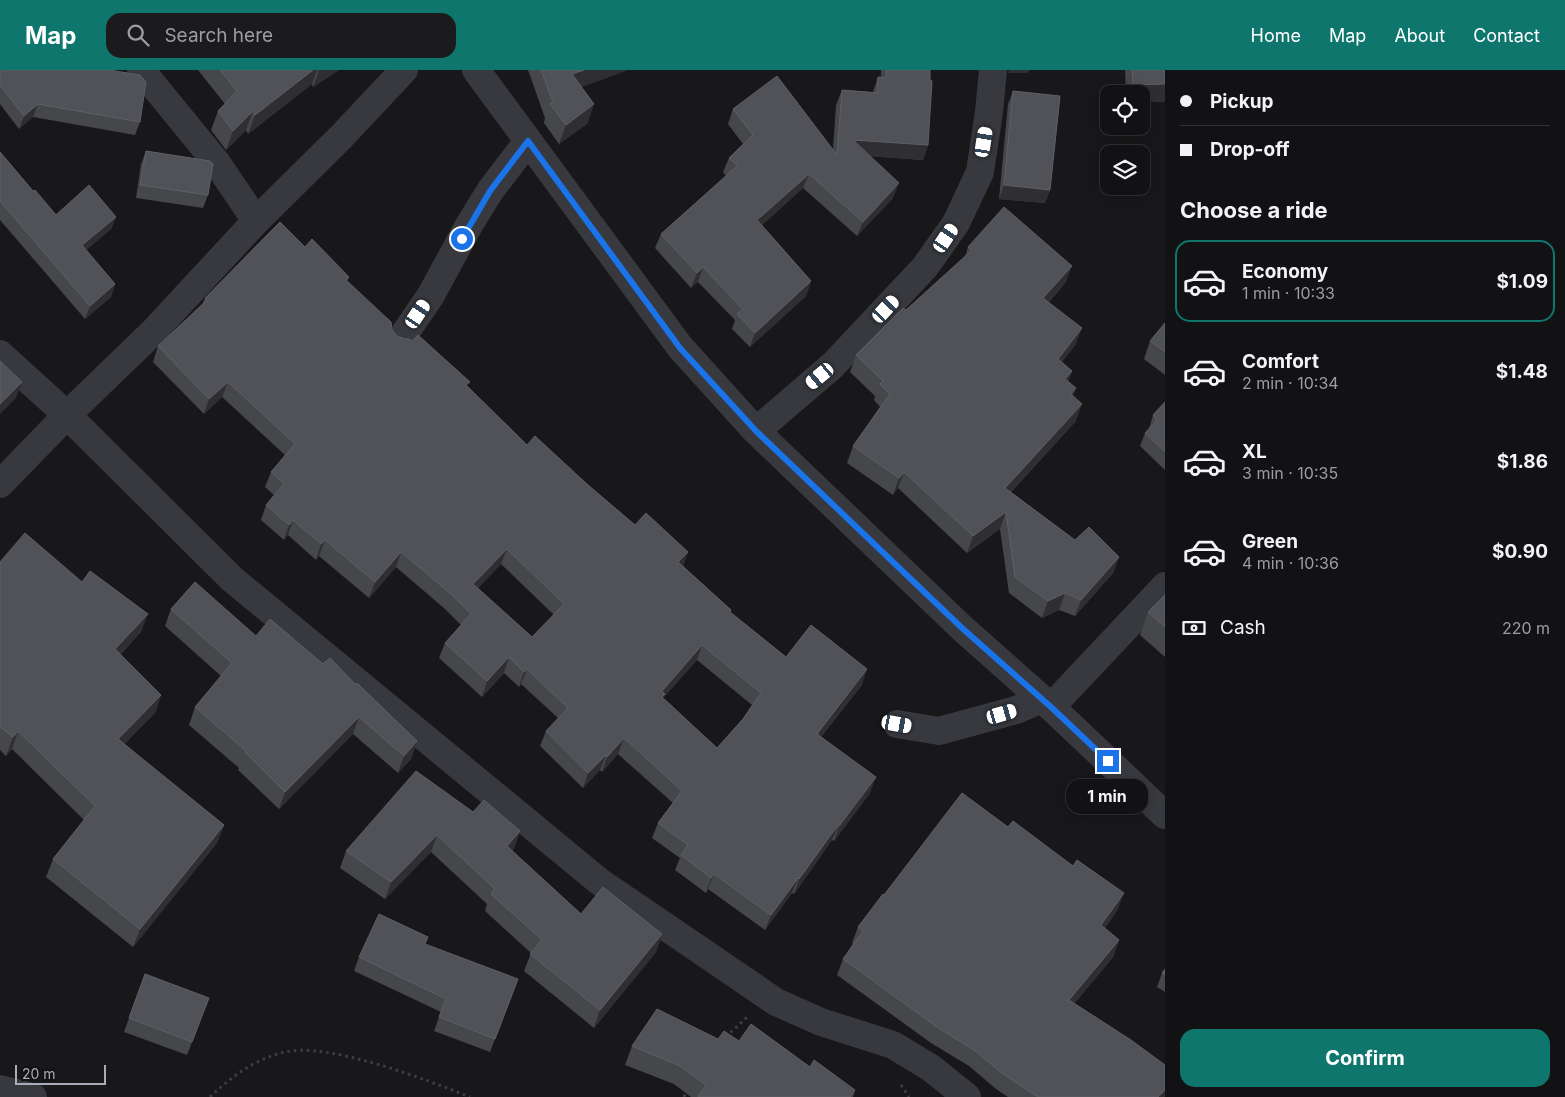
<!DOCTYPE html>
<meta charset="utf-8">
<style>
body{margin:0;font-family:Inter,sans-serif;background:#1b1a1c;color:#f1f3f6;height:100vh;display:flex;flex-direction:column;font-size:19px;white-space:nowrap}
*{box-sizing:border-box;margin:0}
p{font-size:16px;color:#9c9da0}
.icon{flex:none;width:28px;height:28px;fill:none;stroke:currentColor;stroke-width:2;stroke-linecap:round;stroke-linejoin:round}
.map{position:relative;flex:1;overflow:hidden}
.side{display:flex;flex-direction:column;background:#121113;width:400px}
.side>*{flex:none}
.banner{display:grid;align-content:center;height:110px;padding:0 15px;background:#121113}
.controls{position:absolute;left:1100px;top:15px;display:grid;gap:10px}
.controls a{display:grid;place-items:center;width:50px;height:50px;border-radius:10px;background:#121113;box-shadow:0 2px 12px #0003,0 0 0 1px #313133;font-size:25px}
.scale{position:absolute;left:15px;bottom:12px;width:91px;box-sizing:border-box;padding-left:5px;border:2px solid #a9acb9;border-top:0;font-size:14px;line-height:18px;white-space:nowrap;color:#a9acb9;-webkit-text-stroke:4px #131214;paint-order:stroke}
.end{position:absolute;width:22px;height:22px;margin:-11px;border:6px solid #1a73e8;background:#fff;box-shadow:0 0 0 2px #fff}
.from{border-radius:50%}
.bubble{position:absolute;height:35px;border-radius:15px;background:#121113;box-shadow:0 2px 12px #0003,0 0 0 1px #313133;font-size:16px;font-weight:700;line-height:35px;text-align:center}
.car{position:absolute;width:15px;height:30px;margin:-15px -8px;border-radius:6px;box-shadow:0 0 4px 1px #0007;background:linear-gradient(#fff 24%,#345 0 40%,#fff 0 76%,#345 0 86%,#fff 0)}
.banner b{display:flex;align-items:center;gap:18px;height:48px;font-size:19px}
.banner b+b{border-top:1px solid #313133}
.banner i{width:12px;height:12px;background:#f1f3f6}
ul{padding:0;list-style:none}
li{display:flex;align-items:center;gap:15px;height:82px;margin:0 10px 8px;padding:0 5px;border:2px solid transparent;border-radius:15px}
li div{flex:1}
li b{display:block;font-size:19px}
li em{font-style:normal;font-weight:700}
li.current{border-color:#0f766e}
li>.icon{width:45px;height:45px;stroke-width:1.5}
h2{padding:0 15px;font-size:22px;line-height:60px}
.pay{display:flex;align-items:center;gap:12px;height:55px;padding:0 15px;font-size:19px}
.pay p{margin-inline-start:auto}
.action{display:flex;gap:10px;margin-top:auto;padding:10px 15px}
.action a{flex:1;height:58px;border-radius:15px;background:#0f766e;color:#fff;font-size:20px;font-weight:700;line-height:58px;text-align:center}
header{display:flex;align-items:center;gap:30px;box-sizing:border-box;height:70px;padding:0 25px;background:#0f766e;color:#fff}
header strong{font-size:24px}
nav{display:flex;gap:28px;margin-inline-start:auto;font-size:18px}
.search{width:350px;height:45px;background:#1b1a1c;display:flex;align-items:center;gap:12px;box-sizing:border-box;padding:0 18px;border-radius:15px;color:#9c9da0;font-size:19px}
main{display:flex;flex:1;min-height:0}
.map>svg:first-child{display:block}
</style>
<header>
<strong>Map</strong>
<div class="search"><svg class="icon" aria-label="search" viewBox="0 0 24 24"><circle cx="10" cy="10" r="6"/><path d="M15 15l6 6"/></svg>Search here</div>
<nav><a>Home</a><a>Map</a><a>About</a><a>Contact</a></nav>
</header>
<main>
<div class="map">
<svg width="1165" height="1027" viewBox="0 0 1165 1027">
<rect width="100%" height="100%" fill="#181719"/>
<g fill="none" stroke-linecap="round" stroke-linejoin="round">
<path stroke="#3e3f45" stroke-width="3" stroke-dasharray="2.5 4" stroke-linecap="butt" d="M726 967 747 947
M901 1015 909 1027
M210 1027C232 1006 255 989 285 982 329 972 427 1010 470 1027
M684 1027 687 1020"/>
<path stroke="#38393e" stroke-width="28" d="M141 0 217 93 256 151
M476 0 680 277 756 361 962 558 1051 637 1165 745
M401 269 431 225 469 155 490 121 528 71
M0 284 67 345 232 509 600 812 776 932 821 952 893 975 931 998 967 1027
M756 361 833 295 925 197 956 153 980 102 989 42 993 0
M0 414 67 345 154 261 256 151 341 67 404 0
M1051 637 1165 516
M897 654 939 661 1016 640 1042 629
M0 1019 33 1027"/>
</g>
<path fill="#46474b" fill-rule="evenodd" d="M0 0 140 52 135 65 33 47 19 59 0 34Z
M198 0H339L313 17 312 14 248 64 246 60 226 80 211 60 218 41 225 34Z
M528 0H628L581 17 588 53 559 74 544 53 545 48Z
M881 0H930L928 75 923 90 870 86 893 128 857 166 803 118 762 155 811 211 806 226 750 277 732 259 735 250 698 212 691 218 655 178 661 164 726 106 723 102 729 88 743 74 728 54 733 39 833 80 836 35 842 20 873 22 878 7 881 8Z
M1125 0H1165L1141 24H1126Z
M1013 21 1050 120 1045 133 999 129 1008 34Z
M146 81 208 125 203 138 136 128 141 94Z
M0 82 33 121 56 145 116 147 111 159 86 180 115 214 111 227 85 249 0 150Z
M305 177 349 207 347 211 397 266 468 317 527 375 588 415 635 455 688 482 683 496 731 540 730 542 786 587 862 615 821 667 870 723 834 771 832 770 794 824 792 823 765 860 708 819 706 823 675 800 680 788 652 768 658 753 673 733 618 684 602 702 600 700 583 718 540 676 546 661 558 648 521 614 519 617 504 603 482 627 439 588 445 573 461 555 445 539 396 497 369 528 319 486 316 490 288 465 284 470 261 450 266 435 274 425 265 417 271 402 285 385 222 327 204 344 153 292 158 276 202 235 205 228ZM501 494 554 545 532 567 478 518ZM697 590 752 635 743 649 717 678 663 628Z
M968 177 1066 212 1049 232 1076 274 1062 292 1072 301 1068 312 1073 326 1076 351 1011 422 1075 470 1119 487 1113 503 1075 546 1059 540 1042 548 1009 523 1000 459 967 483 898 418 893 425 847 393 853 376 880 337 874 330 875 326 850 302 856 285 965 187Z
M1165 253V305L1144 289 1150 271Z
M1165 332V400L1140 376 1145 363 1149 359 1153 345Z
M0 492 141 562 120 585 161 625 155 643 124 674 224 755 217 773 133 877 46 807 53 789 84 750 12 679 6 686 0 680Z
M1165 525V587L1140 565 1148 542Z
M171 539 256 566 323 594 356 615 417 671 411 689 398 703 353 664 279 739 238 700 239 698 189 655 195 637 221 606 165 556Z
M473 742 520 761 514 778 512 781 581 844 662 864 656 882 594 958 524 901 531 883 485 841 487 834 431 782 385 829 340 798 346 781Z
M884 825 1118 839 1105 858 1119 870 1113 887 1074 934 1165 1027H1008L996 1019 969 996 931 973 837 905 843 889 853 874 852 873 858 857Z
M428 867 425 874 513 923 490 982 434 961 441 942 354 901 359 887Z
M1165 899V922L1157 917 1162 903Z
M145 904 209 928 187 985 124 962Z
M718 969 739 971 810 997 855 1020 853 1027H691L674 1014 625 995 632 976Z"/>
<path fill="#2f2f32" d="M313 0H317L312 14 248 64 255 45Z
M319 0H339L313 17Z
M584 0H628L565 23 572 4Z
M1009 0H1029L1028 3H1008Z
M1165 14V32H1141V24H1130L1133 15Z
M38 34 33 47 19 59 24 46Z
M594 34 588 53 559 74 566 55Z
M253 41 246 60 226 80 233 61Z
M853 70 928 75 923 90 847 85Z
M809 104 803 118 751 165 757 150Z
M899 113 893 128 857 166 863 152Z
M1004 115 1050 120 1045 133 999 129Z
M116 147 111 159 77 188 82 175Z
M1072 196 1066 212 1037 245 1043 228Z
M703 197 698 212 691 218 697 203Z
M811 211 806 226 750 277 755 263Z
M115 214 111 227 85 249 90 236Z
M1082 258 1076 274 1052 305 1058 289Z
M1072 301 1066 318 1065 309Z
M22 312 16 328 0 344V334Z
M228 312 222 327 204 344 209 329Z
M1076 318 1070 335 1071 324Z
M1082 334 1076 351 999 434 1005 418Z
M904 402 898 418 893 425 899 408Z
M1006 442 1000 459 967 483 973 466Z
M293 450 288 465 284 470 289 455Z
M325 470 319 486 316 490 321 474Z
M507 479 501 494 468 529 473 514Z
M401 482 396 497 369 528 375 512Z
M688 482 682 498 678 492Z
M1119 487 1113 503 1075 546 1081 530Z
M1065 523 1059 540 1042 548 1048 531Z
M148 544 141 562 108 597 115 579Z
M702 575 697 590 656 636 662 621Z
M509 587 504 603 482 627 487 611Z
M527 599 521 614 519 617 524 602Z
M867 599 862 615 811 679 817 664Z
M161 625 155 643 111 688 118 669Z
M359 647 353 664 279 739 285 722Z
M18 661 12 679 6 686 13 667Z
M624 668 618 684 602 702 607 687Z
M417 671 411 689 398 703 404 686Z
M606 685 600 700 583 718 588 703Z
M876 707 870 723 834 771 839 756Z
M224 755 217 773 133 877 140 859Z
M838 755 832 770 794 824 799 809Z
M520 761 514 778 501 794 507 776Z
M437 765 431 782 385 829 391 812Z
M714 804 708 819 706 823 711 808Z
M798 808 792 823 765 860 771 845Z
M1124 823 1118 839 1095 872 1101 855Z
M662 864 656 882 594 958 600 940Z
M1119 870 1113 887 1063 947 1069 930Z
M1165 1020V1027H1158Z"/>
<path fill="#515257" stroke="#5f6066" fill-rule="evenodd" d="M0 0H109L140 5 146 12 140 52 38 34 24 46 0 15Z
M220 0H313L255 45 253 41 233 61 218 41 237 21Z
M541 0H584L572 4 594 34 566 55 550 34 553 32Z
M886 0H930V10L932 11 928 75 853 70 899 113 863 152 809 104 757 150 811 211 755 263 737 244 743 239 703 197 697 203 661 164 737 96 729 88 753 65 733 39 777 6 837 85 842 20 877 23 878 7 886 8Z
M1132 0H1165V14L1133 15Z
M1013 21 1060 26 1050 120 1004 115Z
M146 81 210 91 213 94 208 125 140 115Z
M0 82 33 121 35 120 56 145 89 115 116 147 82 175 115 214 90 236 0 131Z
M1004 137 1072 196 1043 228 1082 258 1058 289 1072 301 1065 309 1076 318 1071 324 1082 334 1005 418 1075 470 1089 457 1119 487 1081 530 1065 523 1048 531 1015 507 1006 442 973 466 904 402 899 408 853 376 890 324 880 314 883 311 856 285 903 238 906 240 972 180 968 177Z
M280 152 305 177 312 169 349 207 346 210 391 252 392 260 397 266 405 269H409L412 271 418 265 470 312 466 315 527 375 535 366 588 415 635 455 646 443 688 482 678 492 731 540 730 542 786 587 811 555 867 599 817 664 876 707 839 756 838 755 799 809 798 808 771 845 714 804 711 808 681 785 688 775 658 753 682 721 624 668 607 687 606 685 588 703 546 661 568 638 527 599 524 602 509 587 487 611 445 573 471 544 451 524 401 482 375 512 325 470 321 474 293 450 289 455 266 435 284 414 271 402 295 374 228 312 209 329 158 276 207 230 205 228ZM507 479 564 534 532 567 473 514ZM702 575 761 623 743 649 717 678 662 627 665 624 662 621Z
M1165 253V282L1150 271Z
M0 291 22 312 0 334Z
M1165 332V382L1145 363 1157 350 1153 345Z
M25 463 82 512 90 501 148 544 115 579 161 625 118 669 224 755 140 859 53 789 95 736 18 661 13 667 0 657V492Z
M195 512 256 566 270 549 323 594 330 588 356 615 357 613 417 671 404 686 359 647 285 722 245 682 246 681 195 637 232 593 171 539Z
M1165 525V557L1148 542Z
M416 701 473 742 484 730 520 761 507 776 581 844 603 817 662 864 600 940 530 884 542 870 491 824 495 819 437 765 391 812 346 781Z
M962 723 1008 757 1013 751 1073 796 1077 790 1124 823 1101 855 1119 870 1069 930 1131 970 1165 995V1020L1158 1027H1038L1002 1003 974 980 937 957 843 889 863 861 858 857 883 824 884 825Z
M379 844 428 867 425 874 518 909 495 969 439 947 446 929 359 887Z
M1165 899V905L1162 903Z
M145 904 209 928 192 972 129 948Z
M657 939 718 969 724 961 739 971 751 954 810 997 814 990 855 1020 850 1027H698L706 1015 680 996 632 976Z"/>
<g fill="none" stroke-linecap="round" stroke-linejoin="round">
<path stroke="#1a73e8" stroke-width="6" d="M462 169 490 121 528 71 680 278 756 361 962 558 1051 637 1108 691"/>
</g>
</svg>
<div class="controls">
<a><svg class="icon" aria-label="locate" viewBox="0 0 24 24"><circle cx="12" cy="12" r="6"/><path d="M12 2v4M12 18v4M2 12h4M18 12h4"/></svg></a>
<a><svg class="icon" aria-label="layers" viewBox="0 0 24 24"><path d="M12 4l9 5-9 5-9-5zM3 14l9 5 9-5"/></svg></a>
</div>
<div class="scale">20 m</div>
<i class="end from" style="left:462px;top:169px"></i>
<i class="end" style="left:1108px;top:691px"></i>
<div class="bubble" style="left:1066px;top:709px;width:82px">1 min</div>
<i class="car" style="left:984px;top:72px;rotate:9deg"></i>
<i class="car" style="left:946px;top:168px;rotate:34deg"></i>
<i class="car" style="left:886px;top:239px;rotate:43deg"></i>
<i class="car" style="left:418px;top:244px;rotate:34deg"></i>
<i class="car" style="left:820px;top:306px;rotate:230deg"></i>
<i class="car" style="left:1002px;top:644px;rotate:74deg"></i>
<i class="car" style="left:897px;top:654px;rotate:100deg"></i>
</div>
<section class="side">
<div class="banner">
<b><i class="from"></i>Pickup</b>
<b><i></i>Drop-off</b>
</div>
<h2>Choose a ride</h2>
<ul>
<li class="current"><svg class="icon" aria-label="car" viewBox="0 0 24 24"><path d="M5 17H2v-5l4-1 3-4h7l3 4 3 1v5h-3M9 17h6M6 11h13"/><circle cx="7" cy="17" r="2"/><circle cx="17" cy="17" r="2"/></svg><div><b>Economy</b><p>1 min · 10:33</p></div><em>$1.09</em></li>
<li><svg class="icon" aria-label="car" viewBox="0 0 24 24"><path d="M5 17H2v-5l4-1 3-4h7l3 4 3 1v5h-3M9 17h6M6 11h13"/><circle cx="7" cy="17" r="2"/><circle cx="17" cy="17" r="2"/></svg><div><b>Comfort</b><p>2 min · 10:34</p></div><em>$1.48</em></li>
<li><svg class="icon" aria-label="car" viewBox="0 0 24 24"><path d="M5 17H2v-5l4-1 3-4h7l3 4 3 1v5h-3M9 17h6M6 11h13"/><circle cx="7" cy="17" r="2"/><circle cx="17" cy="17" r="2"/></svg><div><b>XL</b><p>3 min · 10:35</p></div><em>$1.86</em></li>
<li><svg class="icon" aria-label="car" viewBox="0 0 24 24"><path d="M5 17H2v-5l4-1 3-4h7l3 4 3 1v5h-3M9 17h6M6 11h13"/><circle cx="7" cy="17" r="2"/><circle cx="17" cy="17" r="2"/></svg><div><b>Green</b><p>4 min · 10:36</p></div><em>$0.90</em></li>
</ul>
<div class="pay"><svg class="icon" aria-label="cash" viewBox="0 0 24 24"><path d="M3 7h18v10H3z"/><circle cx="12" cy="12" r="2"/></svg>Cash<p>220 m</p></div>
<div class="action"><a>Confirm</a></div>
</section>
</main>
